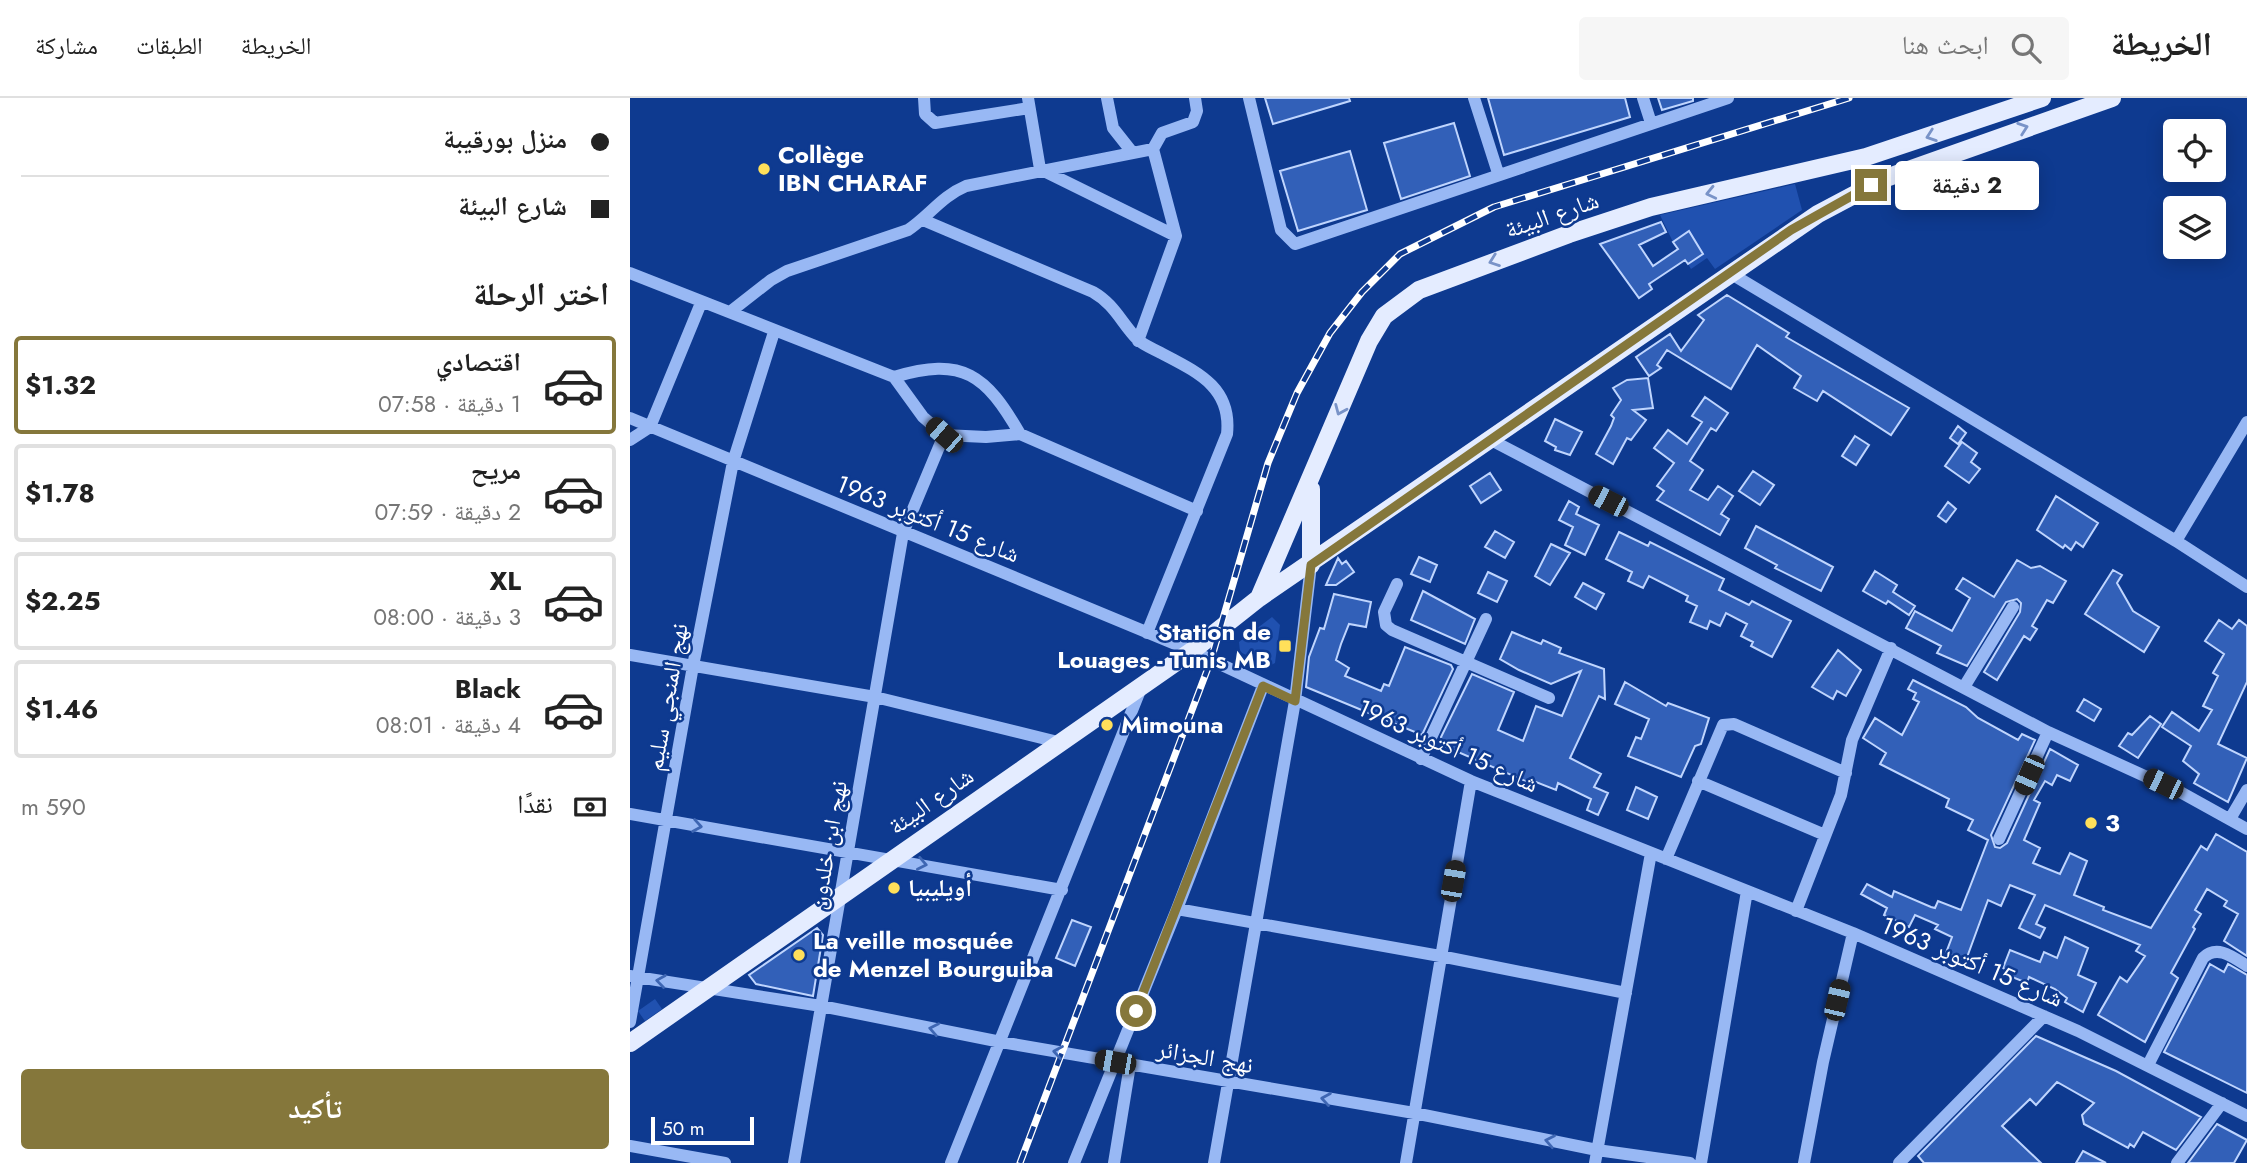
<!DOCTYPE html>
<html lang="ar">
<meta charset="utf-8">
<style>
body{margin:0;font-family:Jost,"Noto Naskh Arabic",sans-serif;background:#f6f6f6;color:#222;direction:rtl;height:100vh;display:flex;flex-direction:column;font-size:26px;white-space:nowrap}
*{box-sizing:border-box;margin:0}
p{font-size:23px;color:#767676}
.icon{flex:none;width:38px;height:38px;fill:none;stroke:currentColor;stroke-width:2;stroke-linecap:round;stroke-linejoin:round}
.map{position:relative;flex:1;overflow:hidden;direction:ltr}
.drawer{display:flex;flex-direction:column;background:#fff;width:630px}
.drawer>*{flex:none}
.guide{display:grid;align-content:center;height:154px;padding:0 21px;background:#fff}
.buttons{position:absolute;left:1533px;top:21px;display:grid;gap:14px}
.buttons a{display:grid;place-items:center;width:63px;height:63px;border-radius:7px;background:#fff;box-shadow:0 4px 18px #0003;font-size:35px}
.scale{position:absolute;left:21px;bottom:18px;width:103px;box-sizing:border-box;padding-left:7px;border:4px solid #fff;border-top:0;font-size:19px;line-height:24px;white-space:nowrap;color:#fff;-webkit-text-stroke:5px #0e3a90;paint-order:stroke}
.end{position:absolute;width:32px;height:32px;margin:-16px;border:9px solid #85773b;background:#fff;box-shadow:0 0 0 4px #fff}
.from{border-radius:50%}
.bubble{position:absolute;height:49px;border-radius:7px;background:#fff;box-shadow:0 4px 18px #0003;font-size:23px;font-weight:700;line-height:49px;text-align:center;direction:rtl}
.car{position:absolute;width:21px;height:42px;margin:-21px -10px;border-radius:9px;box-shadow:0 0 5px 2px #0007;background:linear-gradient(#222 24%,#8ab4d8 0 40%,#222 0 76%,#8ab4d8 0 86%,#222 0)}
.guide b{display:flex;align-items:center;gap:24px;height:66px;font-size:26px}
.guide b+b{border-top:2px solid #e0e0e0}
.guide i{width:18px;height:18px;background:#222}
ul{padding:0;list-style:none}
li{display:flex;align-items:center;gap:21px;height:98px;margin:0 14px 10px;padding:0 7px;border:4px solid #e0e0e0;border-radius:7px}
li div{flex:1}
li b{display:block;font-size:26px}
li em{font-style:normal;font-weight:700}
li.on{border-color:#85773b}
li>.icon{width:63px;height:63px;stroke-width:1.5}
h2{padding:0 21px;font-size:32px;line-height:84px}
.pay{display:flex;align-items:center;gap:18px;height:77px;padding:0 21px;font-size:26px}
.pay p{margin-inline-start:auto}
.primary-button{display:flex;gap:14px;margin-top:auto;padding:14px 21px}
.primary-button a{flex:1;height:80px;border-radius:7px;background:#85773b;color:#fff;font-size:28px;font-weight:700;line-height:80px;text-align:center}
header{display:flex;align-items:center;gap:42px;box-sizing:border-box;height:98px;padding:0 35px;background:#fff;border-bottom:2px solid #e0e0e0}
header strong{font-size:33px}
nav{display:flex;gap:38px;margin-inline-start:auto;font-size:24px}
.search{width:490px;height:63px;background:#f6f6f6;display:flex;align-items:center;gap:18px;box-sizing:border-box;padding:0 24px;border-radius:7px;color:#767676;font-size:26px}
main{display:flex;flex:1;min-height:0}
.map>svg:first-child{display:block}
</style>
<header>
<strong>الخريطة</strong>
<div class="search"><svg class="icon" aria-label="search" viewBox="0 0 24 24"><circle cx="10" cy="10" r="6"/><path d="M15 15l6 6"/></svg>ابحث هنا</div>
<nav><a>الخريطة</a><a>الطبقات</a><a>مشاركة</a></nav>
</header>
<main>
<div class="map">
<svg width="1617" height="1065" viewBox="0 0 1617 1065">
<rect width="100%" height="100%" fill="#0e3a90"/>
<path fill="#2051b0" d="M1165 86 1172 112 1085 171 1077 160 1061 171 1058 166 1073 156 1059 134 1043 144 1030 117Z
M642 519 650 527 645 565 639 568 610 554 609 544Z
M25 901 32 911 15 923 8 913Z"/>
<path fill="#3260b8" stroke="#bfd5fe" stroke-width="2" d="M635 0H719L720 3 643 26Z
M858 0H995L1000 19 874 57Z
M1028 0H1063V3L1032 12Z
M824 25 840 78 771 101 754 45Z
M720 53 737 112 668 133 650 73Z
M1031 124 1036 134 1009 147 1023 168 1048 151 1043 144 1059 133 1073 156 1058 166 1055 162 1019 186 1022 191 1009 200 970 146Z
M1097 197 1159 235 1156 239 1279 310 1261 337 1193 293 1187 303 1164 290 1171 278 1127 247 1101 291 1037 252 1027 267 1031 270 1019 278 1006 259 1040 236 1051 253 1074 222 1068 217Z
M1018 280 1023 310 1003 312 1016 322 1001 342 997 340 983 366 966 356 981 328 984 320 981 317 991 302 983 290 997 282Z
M1075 299 1098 315 1086 333 1081 330 1060 363 1073 372 1060 392 1078 402 1088 388 1103 398 1091 416 1099 421 1090 437 1027 402 1034 393 1027 388 1044 365 1024 350 1038 332 1057 346 1072 324 1062 318Z
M925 321 952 334 940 357 925 352 926 349 915 343Z
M1328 328 1336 335 1328 346 1320 340Z
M1225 338 1239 347 1226 367 1212 358Z
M1332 344 1347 355 1341 364 1350 371 1339 385 1315 368Z
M1123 373 1144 387 1130 407 1109 393Z
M860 375 871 392 851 405 840 388Z
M1426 398 1468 425 1453 449 1446 444 1441 452 1435 447 1433 450 1407 432Z
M939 403 949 409 946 416 969 427 955 457 935 447 943 429 929 422Z
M1318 404 1326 411 1316 424 1308 418Z
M1126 428 1203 469 1191 493 1145 470 1147 467 1115 450Z
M865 433 884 444 875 460 855 449Z
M989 434 1018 448 1020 444 1094 481 1089 492 1119 507 1122 503 1161 523 1142 559 1121 548 1123 544 1111 538 1117 526 1096 515 1090 528 1080 523 1077 531 1060 524 1067 508 1056 503 1058 498 1019 478 1013 490 998 483 1002 474 976 461Z
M921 446 940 455 920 487 905 478Z
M789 459 807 467 800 484 781 476Z
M708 460 712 466 716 463 724 474 706 487H696Z
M1387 462 1401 470 1410 468 1436 483 1423 505 1417 502 1402 528 1407 531 1400 542 1394 538 1367 582 1354 574 1390 514 1391 505 1387 501 1376 504 1337 568 1307 555 1311 548 1276 530 1285 513 1322 533 1340 500 1326 491 1333 480 1364 499Z
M1483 472 1492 477 1487 485 1503 513 1529 529 1514 554 1455 516Z
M1245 473 1267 487 1263 494 1285 508 1279 517 1258 503 1256 506 1233 493Z
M858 474 877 483 867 504 848 495Z
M953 485 974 496 966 511 945 499Z
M793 493 845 521 835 546 781 522Z
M704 496 741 504 736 529 719 526 711 546 706 562 719 570 715 578 751 593 754 586 759 588 775 549 821 567 823 571 792 637 676 589 679 559 690 530 694 531Z
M1589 522 1602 531 1609 522 1617 528V584L1588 646 1617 660 1598 704 1564 685 1569 676 1553 663 1561 648 1532 629 1542 614 1569 633 1582 612 1573 608 1588 578 1583 575 1594 556 1575 543Z
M882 534 911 546 913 542 931 550 929 555 974 571 975 601 969 598 940 660 971 676 964 689 978 695 968 717 957 712 961 701 928 685 926 692 901 682 900 685 814 648 811 639 842 576 884 594 868 632 893 643 906 608 932 618 951 573 921 586 889 572 870 561Z
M1208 552 1231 572 1216 598 1207 593 1203 601 1182 589Z
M1283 582 1336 609 1348 620 1388 642 1392 636 1405 642 1361 737 1365 749 1370 750 1377 745 1420 651 1448 667 1440 683 1427 677 1422 687 1415 683 1404 702 1410 705 1394 742 1410 750 1403 765 1430 776 1440 755 1457 763 1444 797 1474 809 1473 812 1521 830 1571 748 1577 752 1586 736 1617 754V858L1594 843 1608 816 1594 808 1597 803 1577 791 1565 812 1571 816 1563 829 1565 831 1541 875 1548 880 1515 944 1468 917 1490 879 1497 884 1515 858 1506 853 1510 847 1415 807 1406 826 1415 830 1410 840 1389 830 1405 797 1380 787 1371 808 1358 802 1336 862 1316 855 1322 839 1305 831 1308 827 1285 817 1279 829 1254 817 1257 810 1231 796 1237 786 1262 799 1264 793 1301 809 1305 810 1308 803 1331 812 1358 742 1338 732 1343 722 1316 709 1319 701 1250 666 1256 655 1233 640 1245 620 1272 637 1289 604 1283 601 1286 595 1278 591Z
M995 584 1036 608 1038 605 1079 620 1071 646 1065 648 1051 679 998 658 1006 639 1011 641 1019 621 985 606Z
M1454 601 1471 611 1464 623 1447 613Z
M1520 618 1531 626 1508 660 1489 648 1498 635 1502 637Z
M1006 689 1027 699 1018 721 997 712Z
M442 822 461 829 445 868 426 860Z
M187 830 193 837 183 898 126 886 119 877Z
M1435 839 1458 850 1448 877 1466 885 1453 914 1435 904 1437 900 1425 891 1399 879 1397 885 1377 877 1379 873 1373 870 1380 852 1410 864 1414 854 1427 860Z
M1580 866 1594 874 1598 866 1617 877V995L1534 954Z
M1406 938 1486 973 1571 1019 1546 1052 1513 1034 1504 1049 1500 1046 1498 1050 1454 1026 1452 1017 1464 1005 1427 984 1406 1007 1400 1001 1372 1028 1411 1065H1294L1288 1058Z
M1587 1026 1617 1042 1604 1065H1558Z
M1453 1053 1476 1065H1446Z"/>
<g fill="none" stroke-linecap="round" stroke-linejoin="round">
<path stroke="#98b8f4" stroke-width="12" d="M294 0 295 16 305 25 399 10
M398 0 410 71 546 138
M477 0 483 30 502 54
M619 0 651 132 665 146 1098 0
M844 0 868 75
M1013 0 1021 25
M523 51 532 35 563 24 567 13 565 0
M293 122 463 194C484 206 491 224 507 241 513 247 524 251 531 255 567 274 602 289 597 336L517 535
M0 175 264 279 293 319 314 337 356 339 390 336 567 413
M1100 175 1546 443 1617 489
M100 214 141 182 157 173 278 132C299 118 312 98 336 88L523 51 546 138 508 243
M264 279C333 258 356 277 390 336
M0 320 562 553 841 683 1223 835 1448 933 1617 1018
M0 342 20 329 71 205
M861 342 1418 634 1552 695 1617 731
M1546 443 1617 324
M767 486 754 514 756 527 762 532 919 600
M0 557 245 599 428 644
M1334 589 1383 509
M791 661 856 521
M1068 683 1195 737
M0 716 432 792
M1600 721 1617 692
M1369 741 1418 634
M1036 761 1093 627 1104 626 1216 675
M547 811 810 858 996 895
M1166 813 1211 697 1222 642 1261 550
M0 878 191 908 371 944 784 1015 967 1052 1060 1065
M0 924 63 568 103 364 144 234
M1518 967 1573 860C1587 846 1603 859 1617 868
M0 1048 95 1065
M164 1065 273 435 314 337
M321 1065 511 590
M444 1065 547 811 633 588
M484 1065 500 967
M584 1065 665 603 681 467
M776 1065 841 683
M965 1065 1021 755
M1071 1065 1117 793
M1174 1065 1193 964 1223 835
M1269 1065 1414 918
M1547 1065 1592 1005"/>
<path stroke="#e4ecff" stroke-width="18" d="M681 467V391
M629 500 739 243 754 218 789 192 939 136 1021 109 1236 59 1412 0
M0 945 562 553 629 500 1188 116 1256 80 1482 0"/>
<defs>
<path id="rail" d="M390 1065 581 562 638 365 667 295 700 235 732 194 770 156 864 109 1219 0"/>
</defs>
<use href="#rail" stroke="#fff" stroke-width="7"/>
<use href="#rail" stroke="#0e3a90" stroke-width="4.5" stroke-dasharray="13" stroke-linecap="butt"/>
</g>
<defs><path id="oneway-chevron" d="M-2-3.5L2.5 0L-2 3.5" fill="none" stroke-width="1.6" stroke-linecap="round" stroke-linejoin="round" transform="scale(1.75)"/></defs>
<g stroke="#7993c8">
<use href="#oneway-chevron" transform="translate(1393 30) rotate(-19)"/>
<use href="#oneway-chevron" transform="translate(1301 38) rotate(161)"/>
<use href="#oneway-chevron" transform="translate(1081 95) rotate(167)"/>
<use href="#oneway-chevron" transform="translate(864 163) rotate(160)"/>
<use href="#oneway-chevron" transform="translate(710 312) rotate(113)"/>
</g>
<g stroke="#3e66b3">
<use href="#oneway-chevron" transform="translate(67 728) rotate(10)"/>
<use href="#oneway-chevron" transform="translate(292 766) rotate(11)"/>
<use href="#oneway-chevron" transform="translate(31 883) rotate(-172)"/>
<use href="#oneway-chevron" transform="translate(304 931) rotate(-169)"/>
<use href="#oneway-chevron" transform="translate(428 954) rotate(-170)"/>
<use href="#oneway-chevron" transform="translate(696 1001) rotate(-171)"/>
<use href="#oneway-chevron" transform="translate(920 1043) rotate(-169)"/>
</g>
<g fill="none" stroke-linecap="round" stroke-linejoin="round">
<path stroke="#85773b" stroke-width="9" d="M506 913 633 588 665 603 681 467 1161 132 1241 87"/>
</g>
<g fill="#ffe05a" stroke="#0e3a90" stroke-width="2.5">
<circle cx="134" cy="71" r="7"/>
<rect x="648" y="541" width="14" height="14" rx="3.5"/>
<circle cx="477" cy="627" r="7"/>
<circle cx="1461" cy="725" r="7"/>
<circle cx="264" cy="790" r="7"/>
<circle cx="169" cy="857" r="7"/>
</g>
<g text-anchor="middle" stroke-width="5" stroke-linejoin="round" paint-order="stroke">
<g font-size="24" font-weight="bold" fill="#fff" stroke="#0e3a90" text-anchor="start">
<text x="148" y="65">Collège<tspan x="148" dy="28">IBN CHARAF</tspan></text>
<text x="641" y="542" text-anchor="end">Station de<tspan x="641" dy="28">Louages - Tunis MB</tspan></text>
<text x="491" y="635">Mimouna</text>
<text x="1475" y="733">3</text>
<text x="278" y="798">أويليبيا</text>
<text x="183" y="851">La veille mosquée<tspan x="183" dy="28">de Menzel Bourguiba</tspan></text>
</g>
<g font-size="24" fill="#fff" stroke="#0e3a90">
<text transform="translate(922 117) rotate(-19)" y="8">شارع البيئة</text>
<text transform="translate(298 421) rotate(22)" y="8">شارع 15 أكتوبر 1963</text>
<text transform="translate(37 599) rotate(-80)" y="8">نهج المنجي سليم</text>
<text transform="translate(818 648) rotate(24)" y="8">شارع 15 أكتوبر 1963</text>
<text transform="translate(301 703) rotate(-35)" y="8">شارع البيئة</text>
<text transform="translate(198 747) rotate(-80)" y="8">نهج ابن خلدون</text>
<text transform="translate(1342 864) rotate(23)" y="8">شارع 15 أكتوبر 1963</text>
<text transform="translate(575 959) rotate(10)" y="8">نهج الجزائر</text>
</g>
</g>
</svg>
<div class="buttons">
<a><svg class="icon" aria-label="locate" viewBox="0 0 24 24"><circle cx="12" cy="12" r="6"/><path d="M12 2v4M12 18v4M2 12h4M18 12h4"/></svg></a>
<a><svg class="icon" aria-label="layers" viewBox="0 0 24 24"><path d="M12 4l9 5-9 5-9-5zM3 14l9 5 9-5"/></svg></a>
</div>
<div class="scale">50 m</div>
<i class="end from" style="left:506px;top:913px"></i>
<i class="end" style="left:1241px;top:87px"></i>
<div class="bubble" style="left:1265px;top:63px;width:144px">2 دقيقة</div>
<i class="car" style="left:314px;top:337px;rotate:311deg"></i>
<i class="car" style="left:978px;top:403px;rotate:297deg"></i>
<i class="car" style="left:1399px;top:677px;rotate:204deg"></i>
<i class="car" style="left:1533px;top:686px;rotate:296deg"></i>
<i class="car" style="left:823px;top:783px;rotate:10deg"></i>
<i class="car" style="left:1207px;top:902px;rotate:13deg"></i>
<i class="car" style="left:485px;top:964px;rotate:280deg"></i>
</div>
<section class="drawer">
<div class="guide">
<b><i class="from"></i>منزل بورقيبة</b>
<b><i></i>شارع البيئة</b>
</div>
<h2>اختر الرحلة</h2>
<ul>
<li class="on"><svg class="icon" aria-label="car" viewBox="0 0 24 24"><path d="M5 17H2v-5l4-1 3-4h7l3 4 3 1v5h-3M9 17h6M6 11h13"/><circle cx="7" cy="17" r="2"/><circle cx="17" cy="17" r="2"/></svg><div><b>اقتصادي</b><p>1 دقيقة · 07:58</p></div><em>$1.32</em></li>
<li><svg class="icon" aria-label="car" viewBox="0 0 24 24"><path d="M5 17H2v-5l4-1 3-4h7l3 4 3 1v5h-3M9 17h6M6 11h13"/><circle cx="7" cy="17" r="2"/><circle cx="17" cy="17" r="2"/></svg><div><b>مريح</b><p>2 دقيقة · 07:59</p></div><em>$1.78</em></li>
<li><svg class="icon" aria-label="car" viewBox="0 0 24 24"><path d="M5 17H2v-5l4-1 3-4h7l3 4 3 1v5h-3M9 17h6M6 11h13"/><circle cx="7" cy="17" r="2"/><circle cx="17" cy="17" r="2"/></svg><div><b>XL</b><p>3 دقيقة · 08:00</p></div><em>$2.25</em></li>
<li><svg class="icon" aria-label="car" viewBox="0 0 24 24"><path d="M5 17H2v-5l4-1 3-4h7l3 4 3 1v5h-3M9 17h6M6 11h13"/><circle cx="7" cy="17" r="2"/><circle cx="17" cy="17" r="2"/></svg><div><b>Black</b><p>4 دقيقة · 08:01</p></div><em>$1.46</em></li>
</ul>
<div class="pay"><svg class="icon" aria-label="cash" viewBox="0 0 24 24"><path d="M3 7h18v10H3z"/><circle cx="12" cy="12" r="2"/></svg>نقدًا<p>590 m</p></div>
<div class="primary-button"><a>تأكيد</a></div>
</section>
</main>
